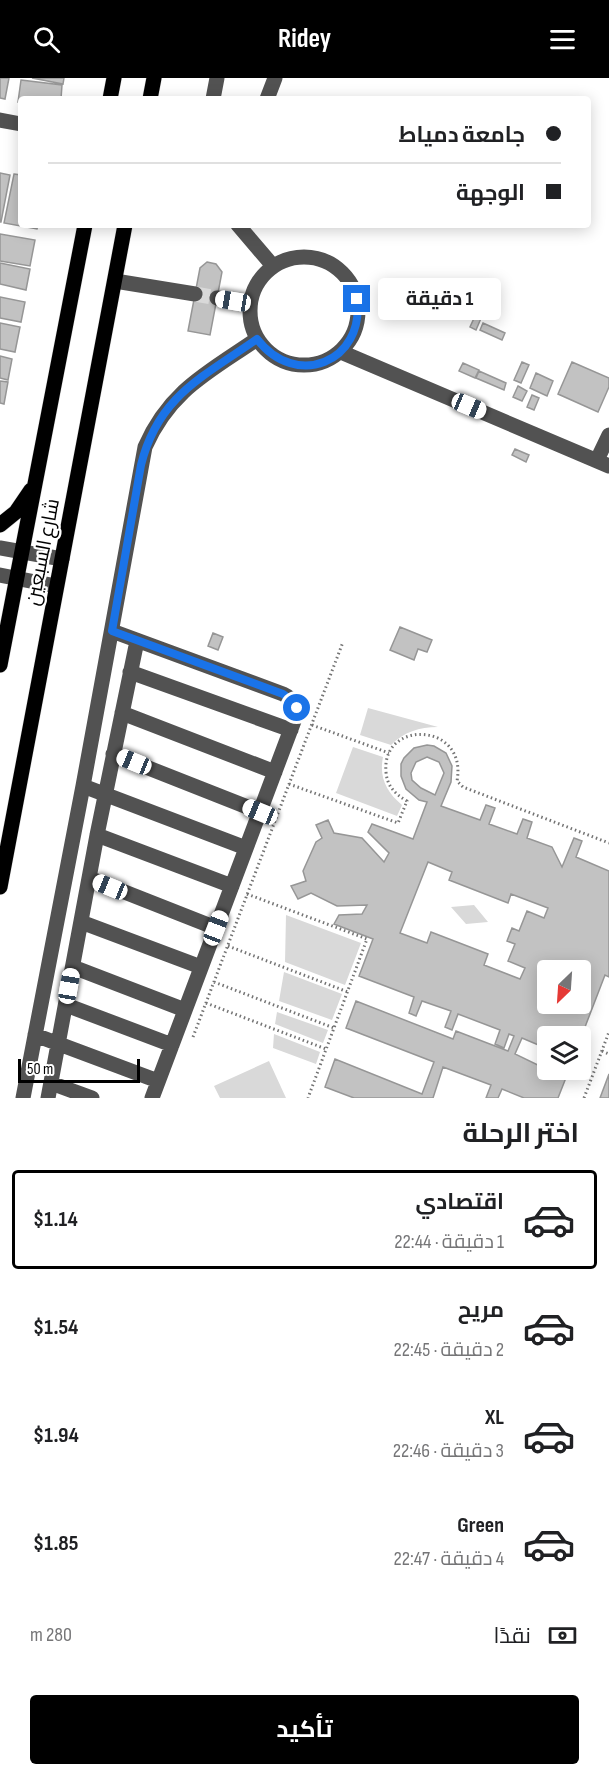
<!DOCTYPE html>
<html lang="ar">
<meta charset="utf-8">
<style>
body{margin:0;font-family:"Sofia Sans Condensed",Cairo,sans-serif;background:#f6f6f6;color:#202124;direction:rtl;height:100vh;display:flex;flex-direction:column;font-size:22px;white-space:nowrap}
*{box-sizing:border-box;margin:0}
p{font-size:20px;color:#757577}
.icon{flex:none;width:33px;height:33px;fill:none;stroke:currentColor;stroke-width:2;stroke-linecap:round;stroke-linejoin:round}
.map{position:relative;height:1020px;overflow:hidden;direction:ltr}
.sheet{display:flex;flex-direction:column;background:#fff;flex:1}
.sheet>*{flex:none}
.top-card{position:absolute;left:18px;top:18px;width:573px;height:132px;border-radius:6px;box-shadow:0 3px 15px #0003;direction:rtl;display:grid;align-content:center;height:132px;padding:0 30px;background:#fff}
.needle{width:39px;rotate:205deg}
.buttons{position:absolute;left:537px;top:882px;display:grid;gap:12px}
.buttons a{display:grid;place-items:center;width:54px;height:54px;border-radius:6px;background:#fff;box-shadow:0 3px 15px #0003;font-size:30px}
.scale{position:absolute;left:18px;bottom:15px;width:122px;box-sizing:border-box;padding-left:6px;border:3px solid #000;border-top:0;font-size:16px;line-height:21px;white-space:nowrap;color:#000;-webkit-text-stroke:4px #fff;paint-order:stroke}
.end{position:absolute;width:27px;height:27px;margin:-14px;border:8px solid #1a73e8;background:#fff;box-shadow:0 0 0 3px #fff}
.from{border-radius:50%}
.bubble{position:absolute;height:42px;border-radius:6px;background:#fff;box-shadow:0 3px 15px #0003;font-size:20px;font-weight:700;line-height:42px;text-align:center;direction:rtl}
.car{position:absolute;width:18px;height:36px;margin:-18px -9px;border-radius:8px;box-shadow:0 0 4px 2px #0007;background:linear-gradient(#fff 24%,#345 0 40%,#fff 0 76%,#345 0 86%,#fff 0)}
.top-card b{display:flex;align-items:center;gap:21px;height:57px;font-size:22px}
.top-card b+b{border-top:2px solid #e0e0e0}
.top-card i{width:15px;height:15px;background:#202124}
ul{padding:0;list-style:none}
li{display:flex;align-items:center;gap:18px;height:99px;margin:0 12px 9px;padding:0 18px;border:3px solid transparent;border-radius:6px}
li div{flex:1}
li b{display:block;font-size:22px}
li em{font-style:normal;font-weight:700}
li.selected{border-color:#000}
li>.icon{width:54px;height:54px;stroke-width:1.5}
h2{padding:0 30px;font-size:27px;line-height:72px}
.pay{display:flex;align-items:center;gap:15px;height:66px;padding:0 30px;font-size:22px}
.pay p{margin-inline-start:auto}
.cta{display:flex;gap:12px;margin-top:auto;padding:12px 30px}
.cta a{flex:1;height:69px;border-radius:6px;background:#000;color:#fff;font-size:24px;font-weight:700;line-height:69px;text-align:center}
header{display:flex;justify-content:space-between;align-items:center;height:78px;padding:0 30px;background:#000;color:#fff;font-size:27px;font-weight:700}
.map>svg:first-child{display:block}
</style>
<header><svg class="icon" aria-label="menu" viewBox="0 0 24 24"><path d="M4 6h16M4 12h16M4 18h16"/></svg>Ridey<svg class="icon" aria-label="search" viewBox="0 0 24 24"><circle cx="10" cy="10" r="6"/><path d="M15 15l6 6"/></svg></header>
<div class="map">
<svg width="609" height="1020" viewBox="0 0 609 1020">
<rect width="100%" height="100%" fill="#fff"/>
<path fill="#d9d9d9" d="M368 630 438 649C419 649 404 654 391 667L360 657Z
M353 669 383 679C379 699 386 714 402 727L397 738 336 715Z
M474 827 488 844 466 846 451 829Z
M286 837 361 865 345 907 285 884Z
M284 894 342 916 332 942 279 923Z
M277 934 328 952 323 965 275 946Z
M274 956 320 974 316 986 273 970Z
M269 983 286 1020H220L214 1008Z"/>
<path fill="#c2c2c2" stroke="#969696" stroke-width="1.5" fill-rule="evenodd" d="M0 0H9L5 21 0 20Z
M32 0H64L63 6Z
M21 2 62 7 61 21H21V24H18Z
M0 95 10 97 1 144H0Z
M14 96 21 97V147H38L37 151 4 145Z
M0 156 35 162 30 188 0 183Z
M207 184 216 186 222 194 210 257 188 253 200 190Z
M0 185 30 191 26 212 0 206Z
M0 219 25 224 21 244 0 240Z
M476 236 482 238 476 252 470 249Z
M0 245 20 249 15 274 0 271Z
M483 245 505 255 502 262 480 252Z
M0 278 12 281 8 302 0 300Z
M522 284 529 287 521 305 514 302Z
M572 284 609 300V309L598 334 558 316Z
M463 285 479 292 475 300 459 293Z
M479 293 506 305 504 312 476 300Z
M536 295 553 303 547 318 530 310Z
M0 303 8 304 4 326 0 325Z
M518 308 527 313 522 323 513 319Z
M532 317 539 320 534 332 527 329Z
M515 371 529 377 526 384 512 377Z
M400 549 432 562 427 574 418 571 414 582 390 572Z
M213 555 223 559 218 572 208 568Z
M427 667 434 668 446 675 452 688 451 704 441 728 480 742 486 727 495 730 489 746 517 756 523 741 532 744 527 760 552 769 562 789 574 760 582 763 576 779 609 793V899L605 897 580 962V958H548V971L522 960 515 976 548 992 556 994 557 992H569L558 1020H524L502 1011 498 1020H486L491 1007 443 989 433 1020H354L325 1009 335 981 422 1016 434 984 346 950 356 923 453 961 456 953 508 973 514 958 509 956 504 970 495 966 500 952 458 936 452 952 445 949 451 933 422 923 416 938 409 935 414 919 359 898 373 861 334 846 339 837 362 836 367 827 337 828 311 815 298 821 291 808 306 803 303 793 316 764 322 760 316 747 328 742 334 755 362 760 384 784 389 775 368 754 372 746 413 761 427 724 419 722 406 711 401 698V686L404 680 414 670ZM427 679 439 684 444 695 435 717 421 710 412 702 411 695 416 684ZM428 784 452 794 449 802 508 825 511 816 548 830 544 840 527 833 519 853 512 850 507 863 515 866 508 883 525 890 520 901 484 887 488 876 431 854 427 865 400 855ZM548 892H580V926H548Z
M609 996V1020H600Z"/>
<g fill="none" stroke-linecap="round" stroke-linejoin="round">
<path stroke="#d9d9d9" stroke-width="15" stroke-dasharray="15 8" stroke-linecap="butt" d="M195 216 217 220"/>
<defs>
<path id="major" d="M110 21 114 0
M150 21 154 0
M0 447 16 434 31 412
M0 587 85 147
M0 809 125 147"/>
</defs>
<use href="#major" stroke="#dbdbdb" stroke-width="16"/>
<path stroke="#747474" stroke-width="3" stroke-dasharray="1.5 3" stroke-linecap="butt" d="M312 647 389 675
M289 706 398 745 407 723C395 716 387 708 386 694 381 641 468 644 457 703L463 709 609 765
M247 816 367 861 308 1020
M228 868 348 914
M214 904 334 950
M206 925 326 971
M193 959 343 564
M602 973 609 976
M584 1020 609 954"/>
<path stroke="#525252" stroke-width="15" d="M213 21 217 0
M267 21 275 0
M0 42 21 46
M238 147 273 188
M250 233a54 54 0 1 1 108 0a54 54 0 1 1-108 0Z
M115 203 195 216
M217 220 250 226
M341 274 609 388
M597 382 609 357
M0 470 62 481
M0 497 56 508
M112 553 283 616C295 622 299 630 294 643L152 1020
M130 594 291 652
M122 635 275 694
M113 676 260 734
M83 708 246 770
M97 757 232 808
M89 800 216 850
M81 844 201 889
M73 889 185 932
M66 927 172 967
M35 957 158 1003
M51 1005 92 1020
M23 1020 83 708 145 369C170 312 209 294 257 261
M48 1020 97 757 137 563"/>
<use href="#major" stroke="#000" stroke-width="15"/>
</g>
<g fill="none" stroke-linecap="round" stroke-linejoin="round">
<path stroke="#1a73e8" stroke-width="8" d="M297 630 294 624 283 616 112 553 141 387C158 318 203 299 257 261 296 312 365 284 357 221"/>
</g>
<g text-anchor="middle" stroke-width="4.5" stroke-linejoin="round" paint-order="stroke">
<g font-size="20" fill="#000" stroke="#fff">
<text transform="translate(42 474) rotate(-79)" y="7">شارع السبعين</text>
</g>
</g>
</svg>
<div class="buttons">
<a><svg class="needle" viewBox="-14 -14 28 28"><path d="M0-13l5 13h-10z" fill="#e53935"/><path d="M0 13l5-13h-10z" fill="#757577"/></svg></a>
<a><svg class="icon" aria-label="layers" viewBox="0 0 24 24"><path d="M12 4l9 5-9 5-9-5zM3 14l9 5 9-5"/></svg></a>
</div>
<div class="scale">50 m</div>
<i class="end from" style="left:297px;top:630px"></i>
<i class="end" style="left:357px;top:221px"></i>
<div class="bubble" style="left:378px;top:200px;width:123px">1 دقيقة</div>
<i class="car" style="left:233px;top:223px;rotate:279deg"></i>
<i class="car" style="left:469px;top:328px;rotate:113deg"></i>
<i class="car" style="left:134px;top:684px;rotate:292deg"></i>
<i class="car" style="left:260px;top:734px;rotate:292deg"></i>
<i class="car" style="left:110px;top:809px;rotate:292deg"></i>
<i class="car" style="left:216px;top:850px;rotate:21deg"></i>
<i class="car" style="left:69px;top:908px;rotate:10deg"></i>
<div class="top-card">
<b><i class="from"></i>جامعة دمياط</b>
<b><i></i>الوجهة</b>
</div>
</div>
<section class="sheet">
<h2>اختر الرحلة</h2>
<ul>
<li class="selected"><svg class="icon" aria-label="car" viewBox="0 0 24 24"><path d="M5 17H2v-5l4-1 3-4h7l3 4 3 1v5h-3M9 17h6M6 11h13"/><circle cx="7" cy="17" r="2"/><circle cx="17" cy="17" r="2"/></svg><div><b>اقتصادي</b><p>1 دقيقة · 22:44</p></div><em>$1.14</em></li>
<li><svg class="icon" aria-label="car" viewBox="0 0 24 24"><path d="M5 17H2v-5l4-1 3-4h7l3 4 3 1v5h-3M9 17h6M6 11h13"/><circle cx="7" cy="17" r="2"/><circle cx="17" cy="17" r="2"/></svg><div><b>مريح</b><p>2 دقيقة · 22:45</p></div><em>$1.54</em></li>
<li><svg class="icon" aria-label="car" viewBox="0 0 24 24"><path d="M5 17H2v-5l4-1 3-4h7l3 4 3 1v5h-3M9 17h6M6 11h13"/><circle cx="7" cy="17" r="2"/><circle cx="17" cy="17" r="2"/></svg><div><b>XL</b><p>3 دقيقة · 22:46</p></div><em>$1.94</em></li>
<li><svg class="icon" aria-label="car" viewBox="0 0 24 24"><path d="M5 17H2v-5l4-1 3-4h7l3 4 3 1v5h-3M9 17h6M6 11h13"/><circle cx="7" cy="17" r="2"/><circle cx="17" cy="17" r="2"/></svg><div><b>Green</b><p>4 دقيقة · 22:47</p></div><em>$1.85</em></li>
</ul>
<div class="pay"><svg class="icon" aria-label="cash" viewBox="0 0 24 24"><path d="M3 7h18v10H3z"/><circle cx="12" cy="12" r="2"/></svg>نقدًا<p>280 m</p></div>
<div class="cta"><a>تأكيد</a></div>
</section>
